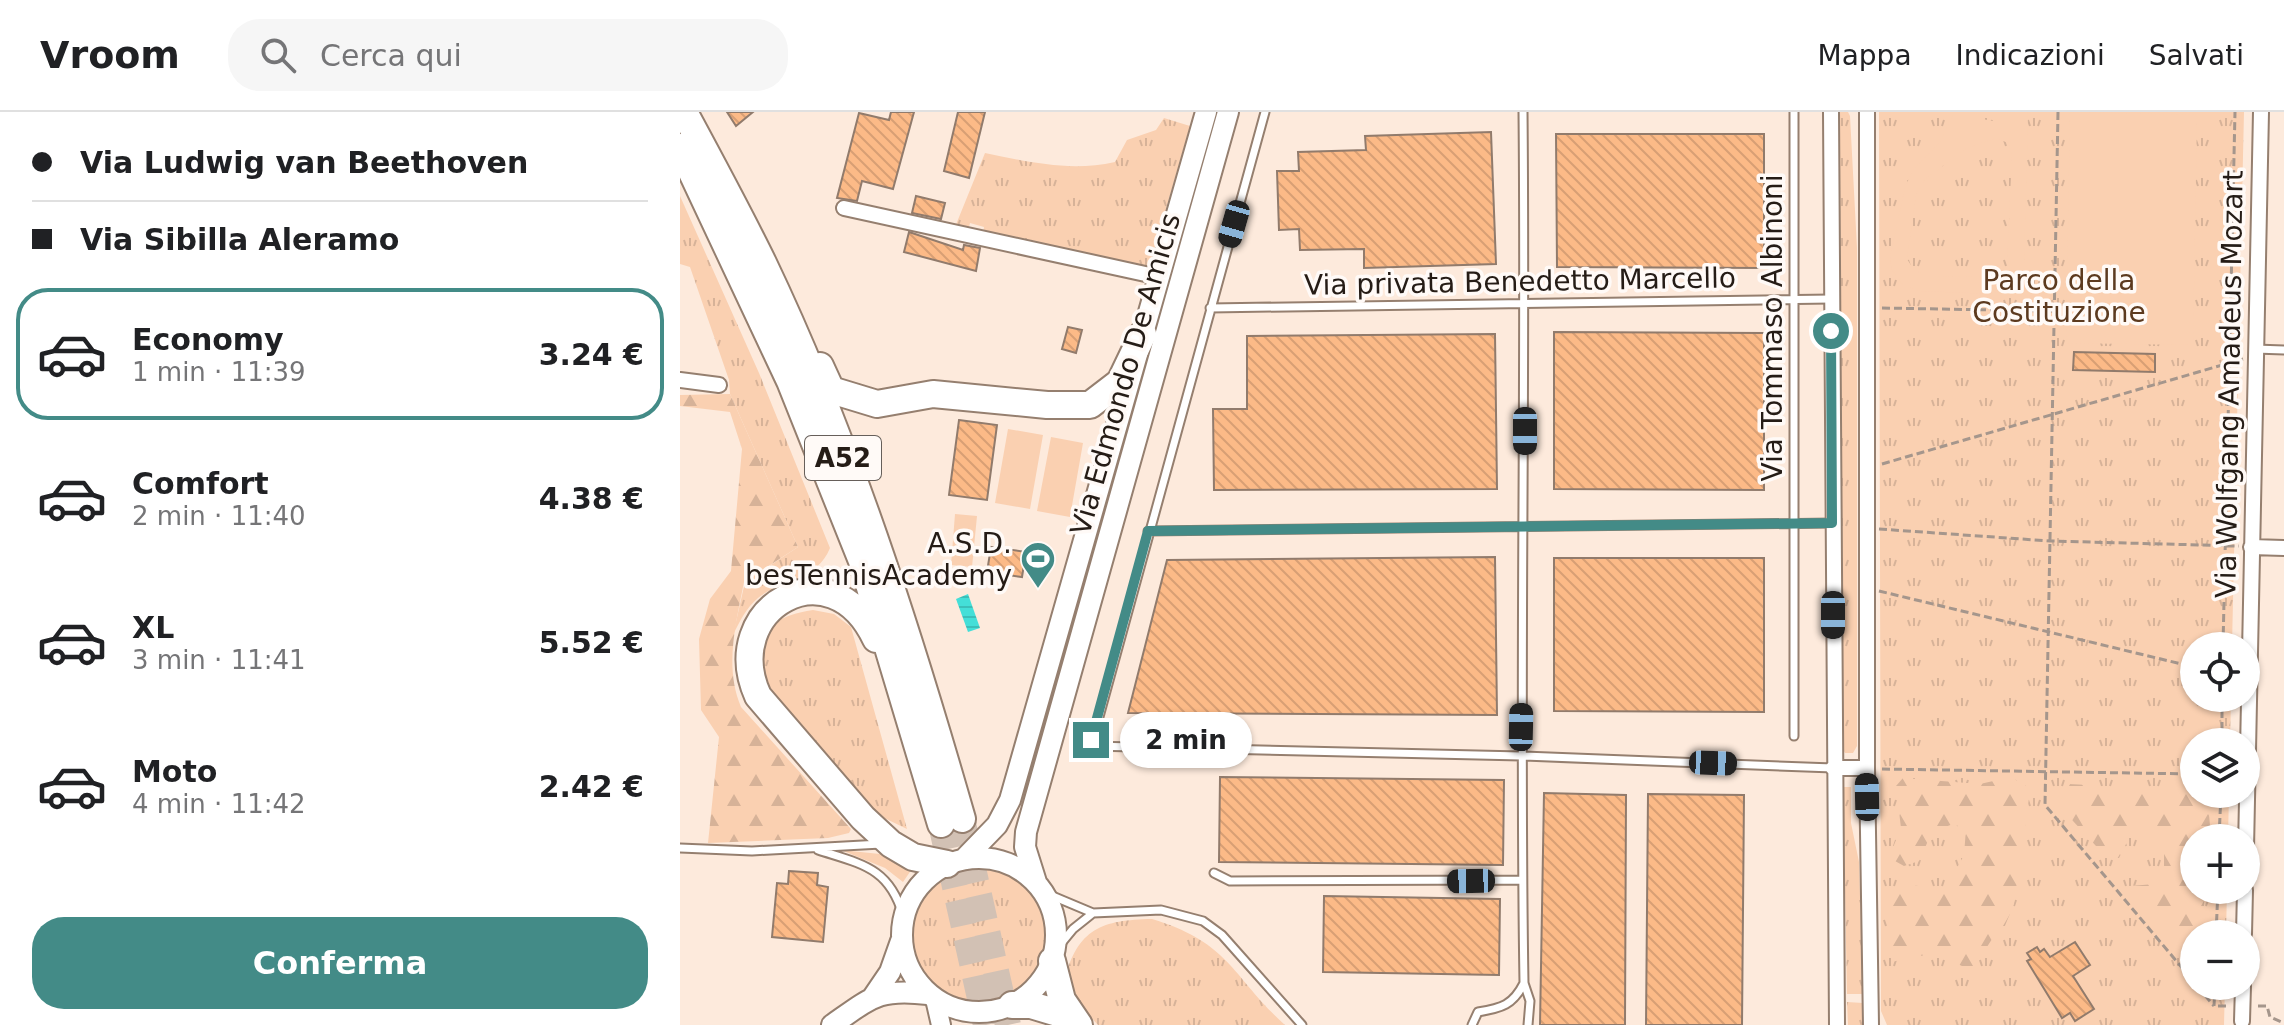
<!DOCTYPE html>
<html lang="it">
<meta charset="utf-8">
<style>
body{margin:0;font-family:"DejaVu Sans",sans-serif;background:#f6f6f6;color:#202124;height:100vh;display:flex;flex-direction:column;font-size:30px;white-space:nowrap}
*{box-sizing:border-box;margin:0}
p{font-size:26px;color:#757577}
.icon{flex:none;width:44px;height:44px;fill:none;stroke:currentColor;stroke-width:2;stroke-linecap:round;stroke-linejoin:round}
.map{position:relative;flex:1;overflow:hidden}
.panel{display:flex;flex-direction:column;background:#fff;width:680px}
.panel>*{flex:none}
.top-card{display:grid;align-content:center;height:176px;padding:0 32px;background:#fff}
.buttons{position:absolute;left:1500px;top:520px;display:grid;gap:16px}
.buttons a{display:grid;place-items:center;width:80px;height:80px;border-radius:50%;background:#fff;box-shadow:0 2px 6px #0004;font-size:40px}
.end{position:absolute;width:36px;height:36px;margin:-18px;border:10px solid #438b87;background:#fff;box-shadow:0 0 0 4px #fff}
.from{border-radius:50%}
.bubble{position:absolute;height:56px;border-radius:28px;background:#fff;box-shadow:0 2px 6px #0004;font-size:26px;font-weight:700;line-height:56px;text-align:center}
.car{position:absolute;width:24px;height:48px;margin:-24px -12px;border-radius:10px;box-shadow:0 0 6px 2px #0007;background:linear-gradient(#222 24%,#8ab4d8 0 40%,#222 0 76%,#8ab4d8 0 86%,#222 0)}
.top-card b{display:flex;align-items:center;gap:28px;height:76px;font-size:30px}
.top-card b+b{border-top:2px solid #e0e0e0}
.top-card i{width:20px;height:20px;background:#202124}
ul{padding:0;list-style:none}
li{display:flex;align-items:center;gap:24px;height:132px;margin:0 16px 12px;padding:0 16px;border:4px solid transparent;border-radius:32px}
li div{flex:1}
li b{display:block;font-size:30px}
li em{font-style:normal;font-weight:700}
li.selected{border-color:#438b87}
li>.icon{width:72px;height:72px;stroke-width:1.5}
.cta{display:flex;gap:16px;margin-top:auto;padding:16px 32px}
.cta a{flex:1;height:92px;border-radius:32px;background:#438b87;color:#fff;font-size:32px;font-weight:700;line-height:92px;text-align:center}
header{display:flex;align-items:center;gap:48px;box-sizing:border-box;height:112px;padding:0 40px;background:#fff;border-bottom:2px solid #e0e0e0}
header strong{font-size:38px}
nav{display:flex;gap:44px;margin-inline-start:auto;font-size:28px}
.search{width:560px;height:72px;background:#f6f6f6;display:flex;align-items:center;gap:20px;box-sizing:border-box;padding:0 28px;border-radius:32px;color:#757577;font-size:30px}
main{display:flex;flex:1;min-height:0}
.map>svg:first-child{display:block}
</style>
<header>
<strong>Vroom</strong>
<div class="search"><svg class="icon" aria-label="search" viewBox="0 0 24 24"><circle cx="10" cy="10" r="6"/><path d="M15 15l6 6"/></svg>Cerca qui</div>
<nav><a>Mappa</a><a>Indicazioni</a><a>Salvati</a></nav>
</header>
<main>
<section class="panel">
<div class="top-card">
<b><i class="from"></i>Via Ludwig van Beethoven</b>
<b><i></i>Via Sibilla Aleramo</b>
</div>
<ul>
<li class="selected"><svg class="icon" aria-label="car" viewBox="0 0 24 24"><path d="M5 17H2v-5l4-1 3-4h7l3 4 3 1v5h-3M9 17h6M6 11h13"/><circle cx="7" cy="17" r="2"/><circle cx="17" cy="17" r="2"/></svg><div><b>Economy</b><p>1 min · 11:39</p></div><em>3.24 €</em></li>
<li><svg class="icon" aria-label="car" viewBox="0 0 24 24"><path d="M5 17H2v-5l4-1 3-4h7l3 4 3 1v5h-3M9 17h6M6 11h13"/><circle cx="7" cy="17" r="2"/><circle cx="17" cy="17" r="2"/></svg><div><b>Comfort</b><p>2 min · 11:40</p></div><em>4.38 €</em></li>
<li><svg class="icon" aria-label="car" viewBox="0 0 24 24"><path d="M5 17H2v-5l4-1 3-4h7l3 4 3 1v5h-3M9 17h6M6 11h13"/><circle cx="7" cy="17" r="2"/><circle cx="17" cy="17" r="2"/></svg><div><b>XL</b><p>3 min · 11:41</p></div><em>5.52 €</em></li>
<li><svg class="icon" aria-label="car" viewBox="0 0 24 24"><path d="M5 17H2v-5l4-1 3-4h7l3 4 3 1v5h-3M9 17h6M6 11h13"/><circle cx="7" cy="17" r="2"/><circle cx="17" cy="17" r="2"/></svg><div><b>Moto</b><p>4 min · 11:42</p></div><em>2.42 €</em></li>
</ul>
<div class="cta"><a>Conferma</a></div>
</section>
<div class="map">
<svg width="1604" height="913" viewBox="0 0 1604 913">
<defs>
<pattern id="grass-tufts" width="24" height="20" patternUnits="userSpaceOnUse" patternTransform="scale(2)"><rect width="24" height="20" fill="#fad0b1"/><path d="M3 7l-1-3M5 7V3M7 7l1-3M15 17l-1-3M17 17v-4M19 17l1-3" fill="none" stroke="#d6b298"/></pattern>
<pattern id="forest-firs" width="22" height="20" patternUnits="userSpaceOnUse" patternTransform="scale(2)"><rect width="22" height="20" fill="#fad0b1"/><path d="M5 1l3.5 6h-7zM16 11l3.5 6h-7z" fill="#d6b298"/></pattern>
<pattern id="water-rules" width="6" height="5" patternUnits="userSpaceOnUse" patternTransform="scale(2)"><rect width="6" height="5" fill="#44dfd8"/><path d="M0 2.5h6" fill="none" stroke="#3bbfb9"/></pattern>
<pattern id="building-back-hatch" width="6" height="6" patternUnits="userSpaceOnUse" patternTransform="scale(2)"><rect width="6" height="6" fill="#fcba87"/><path d="M-1 5l2 2M0 0l6 6M5-1l2 2" fill="none" stroke="#d89f74"/></pattern>
</defs>
<rect width="100%" height="100%" fill="#fdeadc"/>
<path fill="url(#grass-tufts)" d="M1158 0H1168L1170 4 1177 136V634L1173 641H1165L1160 633Z
M1199 0H1564L1552 534H1514V586H1551L1550 630H1514V682H1549L1548 726H1514V778H1547L1546 822H1514V874H1545L1544 913H1207L1201 899Z
M484 6 510 14 470 152 465 156 303 123 304 115 290 111 288 119 275 115 305 41C349 50 390 60 435 50L447 28 476 18Z
M0 84 79 261 150 436C136 470 103 466 78 486 66 496 60 509 53 523L65 470 118 435 50 282 49 268 10 155 0 152Z
M133 498 154 502 171 515 227 717 196 702 78 567C81 521 84 506 133 498Z
M1163 675H1171V711L1179 750 1183 882H1167Z
M161 738 200 742 232 757 223 770 205 756Z
M229 822a70 70 0 1 1 140 0a70 70 0 1 1-140 0Z
M472 807C551 831 552 865 605 913H418L394 887 384 869C398 816 422 808 472 807Z
M1167 890 1183 891V913H1168Z"/>
<path fill="url(#forest-firs)" d="M50 282 118 435 64 470C56 511 44 555 61 595L171 717 169 721 148 726 28 731 39 625 21 598 19 527 30 487 51 459 62 337 50 300 0 294V283Z
M1331 665 1346 674 1349 686 1334 792 1324 816 1314 824 1294 855H1284L1255 841 1211 850 1213 830 1207 809 1218 778 1225 773 1266 776 1284 743 1286 717 1273 712 1252 720 1239 749 1224 754 1215 749 1214 733 1221 716 1216 674 1223 666 1300 672Z
M1502 671 1514 675V682H1521L1529 702 1531 726H1514V778H1524V822H1514V871C1502 858 1502 840 1492 826 1474 799 1462 810 1450 774L1475 772 1484 758V729L1475 720 1460 717 1450 724 1439 746H1427L1382 697 1380 684 1389 672C1428 673 1465 684 1502 671Z"/>
<path fill="#fad0b1" fill-rule="evenodd" d="M1274 0H1293L1302 7 1313 9 1329 0H1348L1344 154 1333 174 1312 182 1240 179 1223 173 1212 158 1210 146 1225 75 1233 58 1261 29ZM1316 26 1328 31 1332 41 1327 154 1308 165 1247 164 1234 158 1227 147 1236 83 1245 67 1287 36Z
M1390 0 1517 3 1513 233 1386 231Z
M328 317 363 323 350 397 315 391Z
M371 325 403 331 390 405 357 399Z
M275 402 297 404 292 455 271 453Z"/>
<path fill="url(#water-rules)" d="M288 482 300 516 288 520 276 487Z"/>
<path fill="url(#building-back-hatch)" stroke="#917b6c" stroke-width="2" d="M47 0H73L56 14Z
M211 0H234L213 77 182 69 177 89 157 86 179 1 209 8Z
M278 0H305L289 66 264 59Z
M811 20 816 152 684 156V137L620 138 619 117 599 118 597 59H619L618 40 686 38 685 24Z
M876 22H1084V156L877 155Z
M236 84 265 91 261 107 232 101Z
M229 120 283 138 284 133 300 136 296 159 224 140Z
M388 215 402 218 396 241 382 237Z
M874 220 1084 221V378L874 377Z
M815 222 817 377 534 378 533 297H567V224Z
M1394 240 1475 242V260L1393 258Z
M279 308 317 313 307 388 269 383Z
M311 435 346 440 342 465 307 460Z
M815 445 817 603 448 601 487 448Z
M874 446H1084V600L874 599Z
M540 665 824 668 823 753 539 750Z
M864 681 946 683 945 913H860Z
M968 682 1064 683 1062 913H966Z
M109 759 138 761 137 773 148 775 143 830 92 825 97 771 108 772Z
M644 784 820 787 819 863 643 860Z
M1395 830 1410 853 1393 864 1414 897 1395 909 1390 901 1382 906 1347 849 1351 847 1347 841 1357 835 1360 840 1364 837 1370 845Z"/>
<g fill="none" stroke-linecap="round" stroke-linejoin="round">
<path stroke="#d2c1b4" stroke-width="26" stroke-dasharray="26 13" stroke-linecap="butt" d="M282 707 328 913
M261 712 306 913"/>
<defs>
<path id="service" d="M585 0 411 634 841 644 1153 656
M843 0C846 290 839 581 844 871L850 889 848 913
M1114 0V624
M530 196 1151 187
M1575 237 1604 238
M468 419 1152 411
M0 736 72 739 201 732
M138 738C181 752 209 755 223 803
M534 761 550 769 842 768
M363 780 413 801 481 798 523 809 542 823 622 913
M374 840 393 817 413 801
M792 913 798 900C822 896 833 893 844 871"/>
<path id="minor" d="M1151 0 1157 913
M1187 0V656L1191 913
M164 96 479 165
M0 268 39 273
M1571 435 1604 436
M1153 656H1187
M1566 737 1581 0
M1564 822 1565 778
M1562 909 1563 874"/>
<path id="tertiary" d="M255 887 261 913"/>
<path id="secondary" d="M222 823a77 77 0 1 1 154 0a77 77 0 1 1-154 0Z
M285 746 317 713 330 688 526 0
M356 770 345 735 346 720 548 0
M193 885 210 860 221 829
M152 913C192 885 199 876 248 882"/>
<path id="motorway" d="M4 0C31 50 58 100 83 151 168 329 228 519 282 707
M0 35 110 269 182 449 261 712
M140 254 151 278 197 292 253 282 367 293H410L440 270 463 222
M196 527C151 431 38 496 78 584L183 706 211 732 233 745 267 752
M372 849 382 888 399 913
M332 893H351L391 905"/>
</defs>
<use href="#service" stroke="#957f6f" stroke-width="11"/>
<use href="#minor" stroke="#957f6f" stroke-width="18"/>
<use href="#tertiary" stroke="#957f6f" stroke-width="22"/>
<use href="#secondary" stroke="#957f6f" stroke-width="24"/>
<use href="#motorway" stroke="#957f6f" stroke-width="30"/>
<path stroke="#a5968c" stroke-width="3" stroke-dasharray="8 4" stroke-linecap="butt" d="M1378 0 1365 693 1514 870
M1202 196 1374 199
M1202 352 1563 247
M1199 417 1370 429 1559 434
M1199 479 1514 555
M1543 534 1555 0
M1542 630V586
M1202 657 1514 662
M1539 726 1541 682
M1536 822 1538 778
M1517 874 1534 894
M1535 874 1534 894H1550
M1578 894H1587L1590 905 1604 911"/>
<use href="#service" stroke="#fff" stroke-width="7"/>
<use href="#minor" stroke="#fff" stroke-width="14"/>
<use href="#tertiary" stroke="#fff" stroke-width="18"/>
<use href="#secondary" stroke="#fff" stroke-width="20"/>
<use href="#motorway" stroke="#fff" stroke-width="26"/>
</g>
<g fill="none" stroke-linecap="round" stroke-linejoin="round">
<path stroke="#438b87" stroke-width="10" d="M411 628 468 419 1152 411 1151 219"/>
</g>
<defs>
<symbol id="stadium-pin" viewBox="-11 -11 22 30"><path d="M0 17L-7.5 6A9.5 9.5 0 1 1 7.5 6Z" fill="#438b87" stroke="#fffaf7"/><path d="M0-5a6.5 5 0 1 0 0 10a6.5 5 0 1 0 0-10ZM-3.5-1.8h7v3.6h-7Z" fill="#fff"/></symbol>
</defs>
<g fill-rule="evenodd">
<use href="#stadium-pin" x="338" y="427" width="40" height="54"/>
</g>
<g text-anchor="middle" stroke-width="7" stroke-linejoin="round" paint-order="stroke">
<rect fill="#fffaf7" stroke="#665f5a" stroke-width="2" x="125" y="324" width="76" height="44" rx="6"/>
<g font-size="26" font-weight="bold" fill="#251c16">
<text x="163" y="355">A52</text>
</g>
<g font-size="28" fill="#5c3a1f" stroke="#fffaf7">
<text x="1379" y="178">Parco della<tspan x="1379" dy="32">Costituzione</tspan></text>
</g>
<g font-size="28" fill="#251c16" stroke="#fffaf7">
<text transform="translate(840 169) rotate(-1)" y="10">Via privata Benedetto Marcello</text>
<text transform="translate(1092 216) rotate(-90)" y="10">Via Tommaso Albinoni</text>
<text transform="translate(445 262) rotate(-74)" y="10">Via Edmondo De Amicis</text>
<text transform="translate(1549 272) rotate(-89)" y="10">Via Wolfgang Amadeus Mozart</text>
</g>
<g font-size="28" fill="#251c16" stroke="#fffaf7" text-anchor="end">
<text x="332" y="441">A.S.D.<tspan x="332" dy="32">besTennisAcademy</tspan></text>
</g>
</g>
</svg>
<div class="buttons">
<a><svg class="icon" aria-label="locate" viewBox="0 0 24 24"><circle cx="12" cy="12" r="6"/><path d="M12 2v4M12 18v4M2 12h4M18 12h4"/></svg></a>
<a><svg class="icon" aria-label="layers" viewBox="0 0 24 24"><path d="M12 4l9 5-9 5-9-5zM3 14l9 5 9-5"/></svg></a>
<a>+</a>
<a>−</a>
</div>
<i class="end from" style="left:1151px;top:219px"></i>
<i class="end" style="left:411px;top:628px"></i>
<div class="bubble" style="left:440px;top:600px;width:132px">2 min</div>
<i class="car" style="left:554px;top:112px;rotate:196deg"></i>
<i class="car" style="left:845px;top:319px;rotate:180deg"></i>
<i class="car" style="left:1153px;top:503px;rotate:180deg"></i>
<i class="car" style="left:841px;top:615px;rotate:1deg"></i>
<i class="car" style="left:1033px;top:651px;rotate:92deg"></i>
<i class="car" style="left:1187px;top:685px;rotate:359deg"></i>
<i class="car" style="left:791px;top:769px;rotate:269deg"></i>
</div>
</main>
